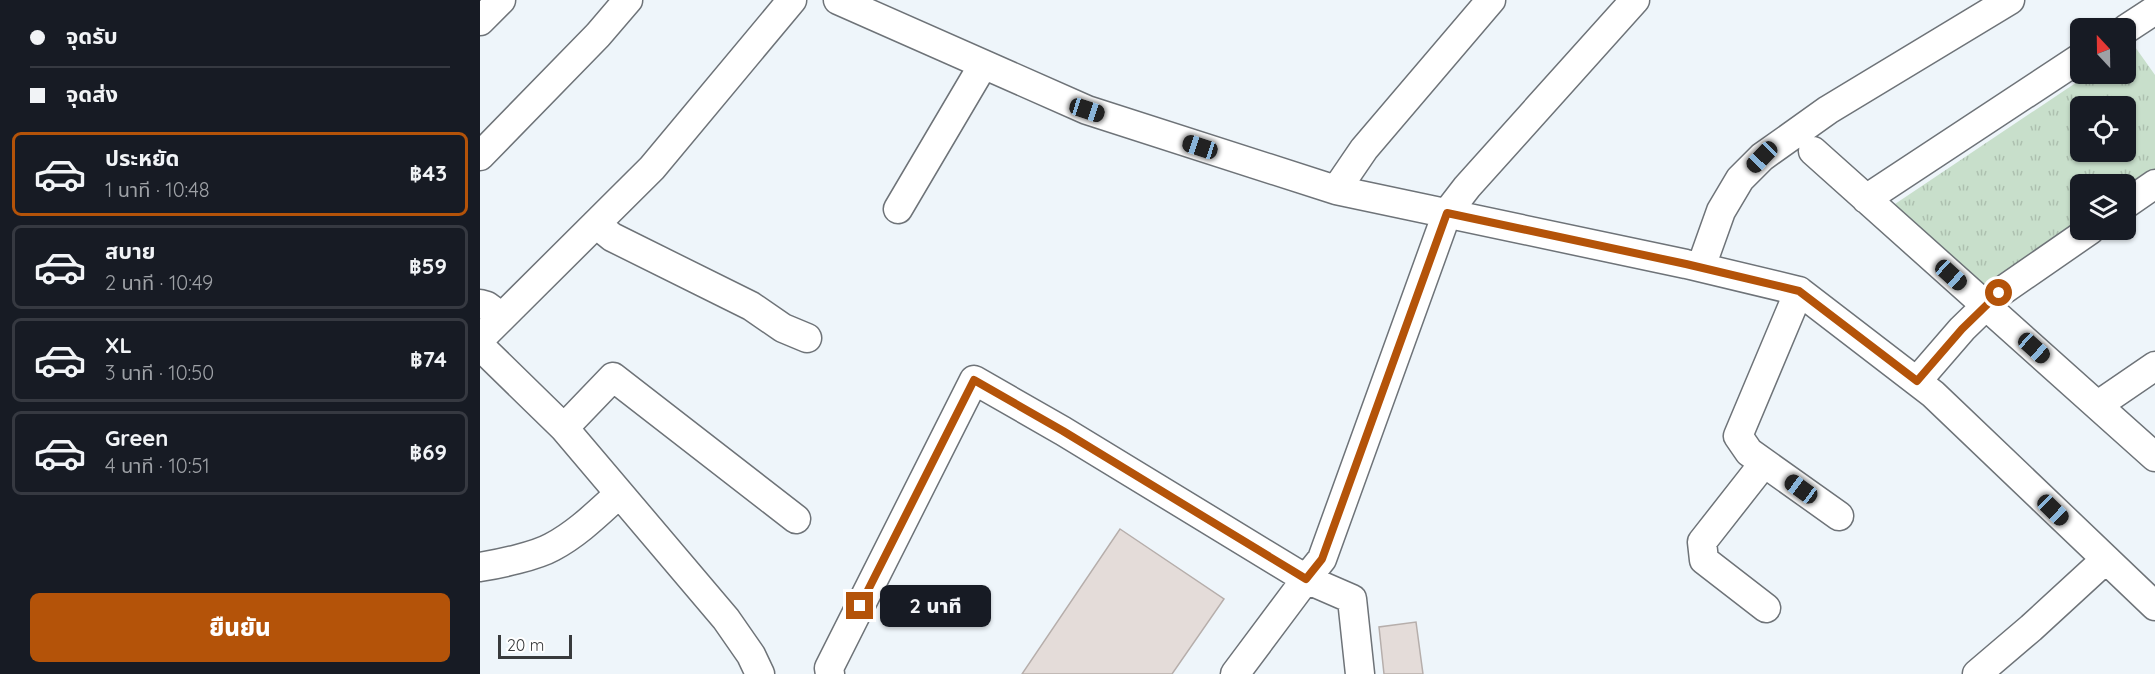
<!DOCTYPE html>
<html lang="th">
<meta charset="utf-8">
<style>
body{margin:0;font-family:Quicksand,"Noto Sans Thai",sans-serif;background:#242831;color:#f1f3f6;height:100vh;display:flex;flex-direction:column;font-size:22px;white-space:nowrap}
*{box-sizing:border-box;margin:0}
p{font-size:20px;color:#9ea1a6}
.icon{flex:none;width:33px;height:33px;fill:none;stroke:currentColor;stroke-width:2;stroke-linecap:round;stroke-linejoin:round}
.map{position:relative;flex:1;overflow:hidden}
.sheet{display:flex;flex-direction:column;background:#171b24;width:480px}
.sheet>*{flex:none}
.hud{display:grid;align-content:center;height:132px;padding:0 30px;background:#171b24}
.needle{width:39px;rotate:338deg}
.controls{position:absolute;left:1590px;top:18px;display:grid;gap:12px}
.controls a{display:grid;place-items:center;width:66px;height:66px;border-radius:9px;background:#171b24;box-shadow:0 2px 4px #0004;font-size:30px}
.scale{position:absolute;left:18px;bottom:15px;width:74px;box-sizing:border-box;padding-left:6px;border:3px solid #383a3c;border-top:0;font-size:16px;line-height:21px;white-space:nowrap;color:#383a3c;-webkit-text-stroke:4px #fff;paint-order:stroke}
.end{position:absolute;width:27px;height:27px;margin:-14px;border:8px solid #b45309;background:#fff;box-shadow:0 0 0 3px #fff}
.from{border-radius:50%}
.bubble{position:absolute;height:42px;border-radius:9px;background:#171b24;box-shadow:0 2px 4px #0004;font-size:20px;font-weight:800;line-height:42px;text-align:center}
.car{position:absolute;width:18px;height:36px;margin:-18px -9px;border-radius:8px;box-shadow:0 0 4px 2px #0007;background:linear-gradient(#222 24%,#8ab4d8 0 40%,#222 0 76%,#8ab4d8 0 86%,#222 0)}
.hud b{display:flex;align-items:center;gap:21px;height:57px;font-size:22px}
.hud b+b{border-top:2px solid #363941}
.hud i{width:15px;height:15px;background:#f1f3f6}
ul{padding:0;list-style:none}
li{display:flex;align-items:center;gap:18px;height:84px;margin:0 12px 9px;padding:0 18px;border:3px solid #363941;border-radius:9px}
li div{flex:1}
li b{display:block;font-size:22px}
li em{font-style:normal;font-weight:800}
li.current{border-color:#b45309}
li>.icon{width:54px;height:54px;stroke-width:1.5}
.action{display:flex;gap:12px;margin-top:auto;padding:12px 30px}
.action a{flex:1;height:69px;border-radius:9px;background:#b45309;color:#fff;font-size:24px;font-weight:800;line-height:69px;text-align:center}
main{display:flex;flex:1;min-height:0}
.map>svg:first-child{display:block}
</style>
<main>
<section class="sheet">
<div class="hud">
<b><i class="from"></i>จุดรับ</b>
<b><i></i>จุดส่ง</b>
</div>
<ul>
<li class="current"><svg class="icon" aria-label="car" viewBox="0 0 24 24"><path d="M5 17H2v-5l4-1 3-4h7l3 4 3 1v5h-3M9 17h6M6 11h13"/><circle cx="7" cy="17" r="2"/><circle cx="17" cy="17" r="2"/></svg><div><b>ประหยัด</b><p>1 นาที · 10:48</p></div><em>฿43</em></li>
<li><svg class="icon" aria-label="car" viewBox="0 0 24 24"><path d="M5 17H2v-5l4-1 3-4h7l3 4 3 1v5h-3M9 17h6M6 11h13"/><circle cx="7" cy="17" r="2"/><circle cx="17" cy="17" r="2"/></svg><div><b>สบาย</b><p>2 นาที · 10:49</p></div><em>฿59</em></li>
<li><svg class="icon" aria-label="car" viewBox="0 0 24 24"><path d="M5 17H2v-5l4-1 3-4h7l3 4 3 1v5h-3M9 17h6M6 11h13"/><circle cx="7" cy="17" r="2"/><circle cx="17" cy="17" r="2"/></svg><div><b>XL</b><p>3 นาที · 10:50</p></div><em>฿74</em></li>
<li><svg class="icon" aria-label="car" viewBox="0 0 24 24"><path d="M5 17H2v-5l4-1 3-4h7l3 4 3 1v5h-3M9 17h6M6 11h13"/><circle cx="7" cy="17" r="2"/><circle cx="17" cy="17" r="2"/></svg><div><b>Green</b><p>4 นาที · 10:51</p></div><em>฿69</em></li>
</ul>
<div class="action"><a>ยืนยัน</a></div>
</section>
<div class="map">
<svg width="1675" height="674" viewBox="0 0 1675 674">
<defs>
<pattern id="park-tufts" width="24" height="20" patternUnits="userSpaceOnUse" patternTransform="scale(1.5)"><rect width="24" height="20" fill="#c8dfcb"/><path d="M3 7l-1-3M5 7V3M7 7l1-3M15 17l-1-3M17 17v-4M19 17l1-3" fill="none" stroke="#adc0af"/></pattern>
</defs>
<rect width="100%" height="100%" fill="#eef5fa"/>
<path fill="url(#park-tufts)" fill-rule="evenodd" d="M1653 44 1675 75V174L1646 193V184H1600V223L1503 288 1415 204 1609 74H1646V49ZM1600 106H1646V152H1600Z"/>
<path fill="#e4dcd9" stroke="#b6aeab" stroke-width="1.5" d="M640 529 744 599 692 674H542Z
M936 622 943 674H904L899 627Z"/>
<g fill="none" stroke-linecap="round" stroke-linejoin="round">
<defs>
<path id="minor" d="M358 0 607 110 856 190 1206 264 1319 291 1453 394 1675 606
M0 21 21 0
M1646 29 1675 10
M1333 151 1675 457
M0 156 118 35 148 0
M856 190 884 149 1011 0
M1386 199 1600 58
M1646 204 1675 184
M418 209 503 65
M116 224 132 237 271 306 303 328 327 338
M1221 267 1241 211 1260 179 1282 157 1348 110 1530 0
M1319 291 1258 436 1269 452 1359 516
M0 304 7 306 22 317
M0 339 172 168 312 0
M0 346 84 428 246 619 271 655 280 674
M1437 381 1482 329 1519 293 1610 230
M1618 405 1675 366
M84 428 133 377 316 519
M1284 463 1222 542 1224 560 1286 608
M0 567C19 564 56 556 72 547 97 534 118 513 139 494
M350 674 349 668 494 380 583 431 826 579 842 559 967 213 987 187 1155 0
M755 674 826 579 872 599 880 674
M1497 674 1551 628 1625 560"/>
</defs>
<use href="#minor" stroke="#6e7378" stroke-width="31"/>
<use href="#minor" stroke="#fff" stroke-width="28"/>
</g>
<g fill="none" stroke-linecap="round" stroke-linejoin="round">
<path stroke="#b45309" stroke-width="8" d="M380 606 494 380 583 431 826 579 842 559 967 213 1206 264 1319 291 1437 381 1482 329 1519 293"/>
</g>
</svg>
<div class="controls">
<a><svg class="needle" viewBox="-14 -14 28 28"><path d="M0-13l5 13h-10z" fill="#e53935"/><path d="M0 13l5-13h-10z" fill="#9ea1a6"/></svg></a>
<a><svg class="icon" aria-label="locate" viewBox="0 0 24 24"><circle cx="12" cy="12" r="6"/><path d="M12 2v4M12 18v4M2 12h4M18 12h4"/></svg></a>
<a><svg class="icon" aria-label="layers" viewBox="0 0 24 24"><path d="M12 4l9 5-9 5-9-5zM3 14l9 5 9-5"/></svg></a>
</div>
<div class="scale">20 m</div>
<i class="end from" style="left:1519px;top:293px"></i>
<i class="end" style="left:380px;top:606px"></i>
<div class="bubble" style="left:400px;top:585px;width:111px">2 นาที</div>
<i class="car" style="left:607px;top:110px;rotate:108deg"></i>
<i class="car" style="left:720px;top:147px;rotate:288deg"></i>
<i class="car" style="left:1282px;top:157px;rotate:224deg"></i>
<i class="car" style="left:1471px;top:275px;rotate:132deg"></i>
<i class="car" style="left:1554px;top:348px;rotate:132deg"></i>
<i class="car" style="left:1321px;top:489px;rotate:306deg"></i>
<i class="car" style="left:1573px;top:510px;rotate:134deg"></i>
</div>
</main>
